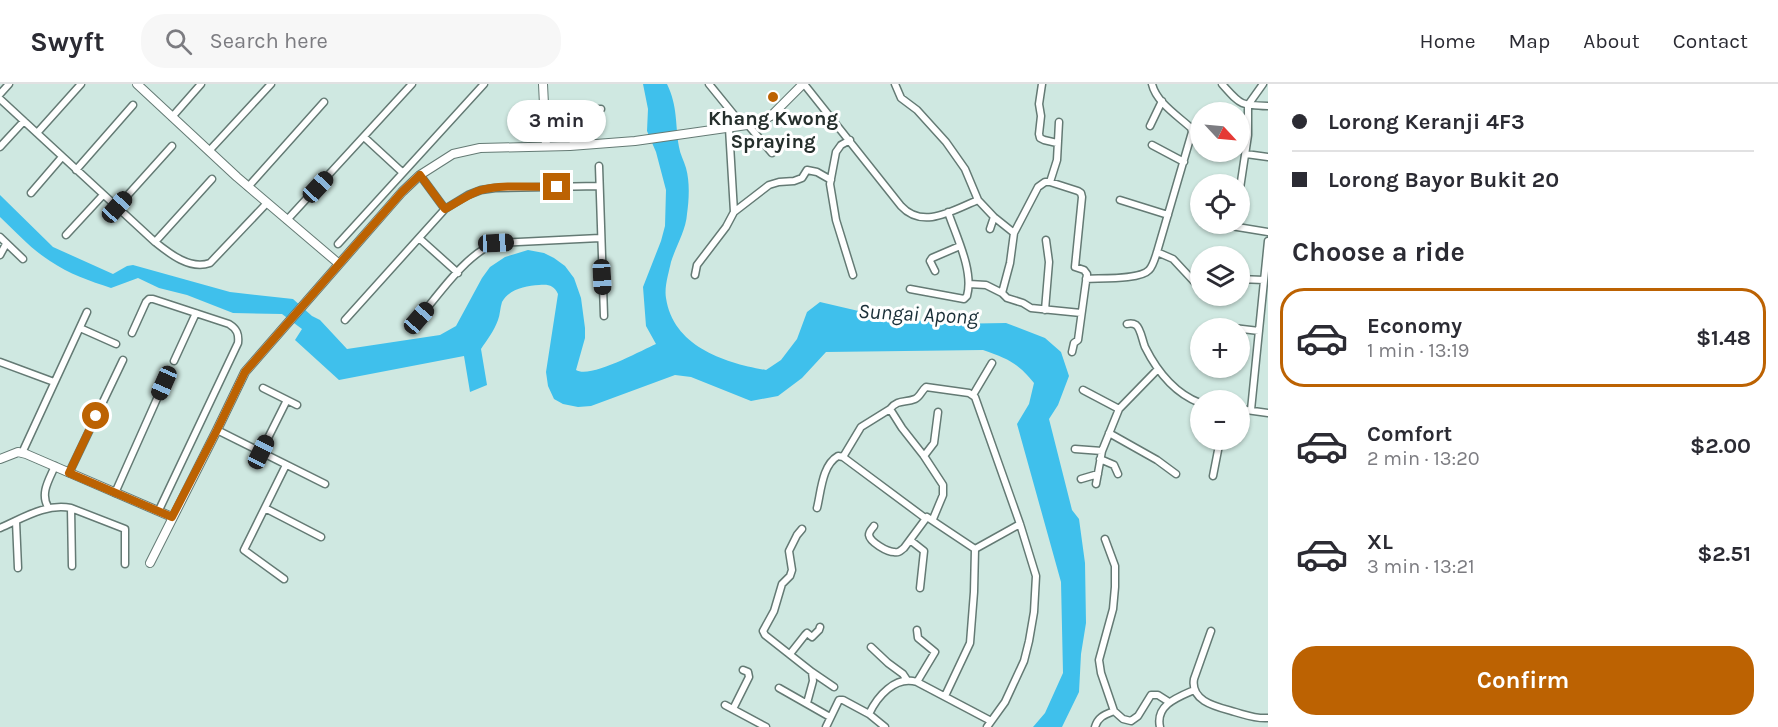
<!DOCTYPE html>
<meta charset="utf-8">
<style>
body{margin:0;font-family:Karla,sans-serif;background:#f7f7f7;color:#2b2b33;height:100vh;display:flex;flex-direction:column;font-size:22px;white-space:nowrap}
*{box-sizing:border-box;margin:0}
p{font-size:20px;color:#7c7c81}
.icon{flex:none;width:33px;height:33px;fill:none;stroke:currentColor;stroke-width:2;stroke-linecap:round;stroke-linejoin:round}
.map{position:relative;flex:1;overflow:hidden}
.drawer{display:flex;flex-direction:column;background:#fff;width:510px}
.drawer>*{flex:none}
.top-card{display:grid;align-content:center;height:132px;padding:0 24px;background:#fff}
.needle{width:39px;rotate:116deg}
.fabs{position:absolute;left:1190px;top:18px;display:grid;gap:12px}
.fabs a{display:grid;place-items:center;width:60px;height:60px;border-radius:50%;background:#fff;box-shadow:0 2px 4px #0004;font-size:30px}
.end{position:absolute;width:27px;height:27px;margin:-14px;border:8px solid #bc6202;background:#fff;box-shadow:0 0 0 3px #fff}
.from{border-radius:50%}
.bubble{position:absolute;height:42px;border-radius:21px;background:#fff;box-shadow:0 2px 4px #0004;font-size:20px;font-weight:700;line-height:42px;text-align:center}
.car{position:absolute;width:18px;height:36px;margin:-18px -9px;border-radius:8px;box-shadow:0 0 4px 2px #0007;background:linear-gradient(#222 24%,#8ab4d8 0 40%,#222 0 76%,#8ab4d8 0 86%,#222 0)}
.top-card b{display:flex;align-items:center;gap:21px;height:57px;font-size:22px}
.top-card b+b{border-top:2px solid #e1e1e2}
.top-card i{width:15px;height:15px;background:#2b2b33}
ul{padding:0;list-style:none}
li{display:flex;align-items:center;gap:18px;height:99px;margin:0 12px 9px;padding:0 12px;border:3px solid transparent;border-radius:24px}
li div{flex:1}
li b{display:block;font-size:22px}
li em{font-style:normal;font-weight:700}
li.active{border-color:#bc6202}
li>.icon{width:54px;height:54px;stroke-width:1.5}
h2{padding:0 24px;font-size:27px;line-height:72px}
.action{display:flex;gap:12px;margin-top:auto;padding:12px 24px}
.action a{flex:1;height:69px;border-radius:24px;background:#bc6202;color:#fff;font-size:24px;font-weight:700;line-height:69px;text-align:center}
header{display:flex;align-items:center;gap:36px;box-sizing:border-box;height:84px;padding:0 30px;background:#fff;border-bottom:2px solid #e1e1e2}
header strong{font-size:28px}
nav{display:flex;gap:33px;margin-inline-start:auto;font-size:21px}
.search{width:420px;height:54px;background:#f7f7f7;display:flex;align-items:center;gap:15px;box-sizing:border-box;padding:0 21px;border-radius:24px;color:#7c7c81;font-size:22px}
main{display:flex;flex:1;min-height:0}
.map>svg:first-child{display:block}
</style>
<header>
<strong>Swyft</strong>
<div class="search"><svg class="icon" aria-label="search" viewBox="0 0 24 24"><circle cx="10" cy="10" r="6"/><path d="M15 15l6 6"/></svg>Search here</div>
<nav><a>Home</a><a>Map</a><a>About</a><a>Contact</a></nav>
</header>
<main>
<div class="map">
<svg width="1268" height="643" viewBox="0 0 1268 643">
<rect width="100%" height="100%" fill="#cfe8e1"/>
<path fill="#3fc0ec" d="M643 0H667C678 23 675 39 679 63 680 70 684 77 686 84 690 98 689 116 687 130 686 146 676 162 671 178 669 188 664 203 666 214 673 262 724 279 766 286L781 276 797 255 807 228 820 218 880 232 947 240 1006 239 1045 254 1061 268 1069 292 1058 321 1049 335 1072 426 1079 435 1085 479 1086 539 1081 570 1079 608 1062 643H1033L1045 629 1063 589 1061 498 1017 340 1029 320 1034 299C1017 278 1008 275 983 266L826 268 802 294 778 312 751 317 691 293 675 291 591 322 578 323 563 320 554 315 548 302 546 288 558 210C554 201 548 200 539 201 526 202 509 205 502 218 500 224 500 231 498 236 494 247 487 256 481 265L487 301 470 308 464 272 339 296 295 256 302 245 282 230 233 229 187 211 159 204 138 194 111 204C90 197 69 190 50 177 31 165 16 148 0 133V111L53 163 113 190 127 182 133 181 230 208 293 215 312 232 320 236 347 265 440 251 456 242 482 194 490 183 505 173 528 166 544 169 554 174 565 182 574 194 581 214 585 244V254L576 286C590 295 640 267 656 260L646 242 643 203 661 157 665 142 666 106 656 68 647 47 648 25Z"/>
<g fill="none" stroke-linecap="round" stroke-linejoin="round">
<defs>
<path id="minor" d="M709 0 735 32 739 42
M804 0 901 122C923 146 953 126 978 116
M895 0 901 14 917 26 946 58 965 85 978 116 994 133 1014 149 1010 179 1002 209
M1042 0 1039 20 1041 32 1039 50 1040 54 1044 56 1057 59
M1222 0C1241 21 1239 21 1268 22
M0 10 9 0
M0 15 155 158C170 170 190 186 210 179L267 119
M544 27 601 25
M172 33 201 0
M748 41 772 69
M1150 42 1162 17
M729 44 734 128
M37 49 81 0
M364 53 402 88
M850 56 841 61 836 68 830 100 836 136 853 191
M1152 61 1184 78
M0 63 24 37
M209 67 271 0
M1246 70 1268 73
M599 82 604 232
M76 86 133 21
M420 91 445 125
M1050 98 1078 107 1081 109 1082 113 1075 183 1084 186 1087 190 1078 256 1074 259 1072 268
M248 103 324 18
M31 109 62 73
M1239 111 1248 51V21L1263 0
M1120 116 1168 131
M117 123 172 62
M287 136 412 0
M1219 140 1268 148
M990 145 994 133
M1014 149 1038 103 1045 98H1050L1057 76 1059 38
M66 151 103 111
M0 153 23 175
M419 154 458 189
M155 158 212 95
M338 160 484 0
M1157 168 1173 175 1200 204
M0 171 6 160
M935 187 930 177 932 174 960 162
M695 191 697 181 726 143 734 128 769 101 779 98 794 97 802 94 807 86 817 88 831 96
M1086 195C1100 194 1140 196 1149 186 1153 182 1155 174 1157 168L1192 48 1191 44C1178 32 1156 18 1152 0
M1239 195 1264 196
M969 200 986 201 1002 209 1007 214 1023 219 1031 224 1081 229
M910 205 964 215 967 212C974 187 956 152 948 128
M1045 226 1049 178 1046 156
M419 234C439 210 467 169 496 159L600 154
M345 236 445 125 468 111 481 106 495 104 599 102
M1127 240C1131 239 1133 239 1136 241 1141 245 1142 256 1145 263 1157 287 1174 309 1200 319
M1217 242 1259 247
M80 244 116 260
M132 249 146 218 149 215H153L229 240C237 245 239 250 238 259L159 426
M174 277 196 229
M0 278 54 298
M263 304 297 321
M1083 306 1119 325
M973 311 992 279
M890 325 902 344 924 372 943 401V411L933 435
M1239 325 1268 329
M1251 326 1268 157
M217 346 325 400
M1109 349 1157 376 1176 390
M1075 365 1102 367
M261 368 287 316
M22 369 87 228
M924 372 934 359 938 328
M843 373 861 343 890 325C898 315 905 319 915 315 920 313 922 306 926 303L969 309 975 313 1020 440 1036 492 1034 528 1029 557 1024 577 1005 618 987 643
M1100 375 1114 381 1118 390
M69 389 123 276
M1213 392 1220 356
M1081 395 1098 390
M1096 400 1102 367 1119 325 1158 285
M115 409 164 299
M48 423C40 409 49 396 55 382
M71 424 72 482
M265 424 321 453
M817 424C821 408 822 381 838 372L843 373 925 434
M16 437 18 484
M874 442C872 445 869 447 869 451 870 458 887 468 894 468 899 469 900 467 904 464L927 433 975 465
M0 444C23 434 46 419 71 424L125 445V480
M802 445 797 451 789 467 792 486 790 492 782 500 774 527 763 547 765 551 812 588 834 603
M1105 455 1115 482V503L1113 525 1099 576 1101 589 1114 627 1123 635 1131 637 1138 632 1151 611H1158L1169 618
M910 456 924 467 920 504
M975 465 1020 440
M284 495 244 466 286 381
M1211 547 1194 595C1190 618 1218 623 1235 628 1246 631 1256 635 1268 634
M871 563 888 579 903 590 907 596
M790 570 805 551 807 549 812 553 819 546 820 543
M917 598 935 568 918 554 917 546
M779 604 830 633
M945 612 970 559 974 508 975 465
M807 619 813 597 812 588
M725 621 766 643
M733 625 749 593 748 588 743 586
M869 630C877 613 895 591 917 598L991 637
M826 643 839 616H843L869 630 885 643
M1095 643C1098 633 1104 631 1114 627
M1160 643C1155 621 1178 613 1194 606"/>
<path id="tertiary" d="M137 0 237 93 338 179
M543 0 546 62
M0 375 18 368 26 370 172 433
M150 479 217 346 245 288 402 108 420 91 453 70 480 64 570 62 635 57 754 40 771 32 803 0"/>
</defs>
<use href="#minor" stroke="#647a74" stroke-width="9"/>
<use href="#tertiary" stroke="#647a74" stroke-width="10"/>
<use href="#minor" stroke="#fff" stroke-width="6"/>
<use href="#tertiary" stroke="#fff" stroke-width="8"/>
</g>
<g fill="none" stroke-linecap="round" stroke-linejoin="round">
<path stroke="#bc6202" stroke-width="8" d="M96 332 69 389 172 433 217 346 245 288 402 108 420 91 445 125C456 119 466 112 478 107 499 100 535 103 557 103"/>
</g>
<circle fill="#bc6202" stroke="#fff" stroke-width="2" cx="773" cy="13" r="6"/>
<g text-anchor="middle" stroke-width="6" stroke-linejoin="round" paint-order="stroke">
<g font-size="20" font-weight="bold" fill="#252f2c" stroke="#fff">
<text x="773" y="41">Khang Kwong<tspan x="773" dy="23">Spraying</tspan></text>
</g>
<g font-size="21" font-style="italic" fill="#1a2f38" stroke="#fff">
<text transform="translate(918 230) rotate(3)" y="7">Sungai Apong</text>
</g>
</g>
</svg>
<div class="fabs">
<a><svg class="needle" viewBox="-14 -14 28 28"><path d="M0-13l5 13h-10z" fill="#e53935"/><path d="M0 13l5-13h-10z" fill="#7c7c81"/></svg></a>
<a><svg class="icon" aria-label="locate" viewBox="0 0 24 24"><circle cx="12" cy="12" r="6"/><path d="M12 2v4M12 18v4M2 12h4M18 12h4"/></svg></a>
<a><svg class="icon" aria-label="layers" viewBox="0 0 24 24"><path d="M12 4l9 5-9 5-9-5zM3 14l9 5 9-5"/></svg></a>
<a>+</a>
<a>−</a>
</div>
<i class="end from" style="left:96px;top:332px"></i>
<i class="end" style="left:557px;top:103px"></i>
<div class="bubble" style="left:507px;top:16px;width:99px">3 min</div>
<i class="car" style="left:318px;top:103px;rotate:43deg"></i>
<i class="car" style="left:117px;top:123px;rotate:42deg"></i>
<i class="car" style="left:496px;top:159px;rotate:87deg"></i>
<i class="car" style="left:602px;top:193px;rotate:177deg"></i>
<i class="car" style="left:419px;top:234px;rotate:41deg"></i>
<i class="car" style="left:164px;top:299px;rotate:204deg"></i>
<i class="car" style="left:261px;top:368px;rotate:26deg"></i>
</div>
<section class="drawer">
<div class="top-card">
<b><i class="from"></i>Lorong Keranji 4F3</b>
<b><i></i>Lorong Bayor Bukit 20</b>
</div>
<h2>Choose a ride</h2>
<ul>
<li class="active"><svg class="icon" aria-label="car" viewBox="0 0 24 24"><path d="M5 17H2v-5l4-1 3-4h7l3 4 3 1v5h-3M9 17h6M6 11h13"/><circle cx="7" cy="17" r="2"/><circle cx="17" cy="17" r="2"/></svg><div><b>Economy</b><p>1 min · 13:19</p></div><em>$1.48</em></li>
<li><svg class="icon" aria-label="car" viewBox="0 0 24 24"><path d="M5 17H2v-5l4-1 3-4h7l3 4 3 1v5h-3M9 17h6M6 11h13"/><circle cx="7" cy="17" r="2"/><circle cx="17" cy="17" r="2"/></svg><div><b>Comfort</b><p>2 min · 13:20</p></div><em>$2.00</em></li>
<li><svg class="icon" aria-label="car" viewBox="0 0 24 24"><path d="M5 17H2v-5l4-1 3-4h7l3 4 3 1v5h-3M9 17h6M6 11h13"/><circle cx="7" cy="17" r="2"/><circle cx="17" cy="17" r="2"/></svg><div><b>XL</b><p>3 min · 13:21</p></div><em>$2.51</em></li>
</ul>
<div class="action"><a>Confirm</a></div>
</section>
</main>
